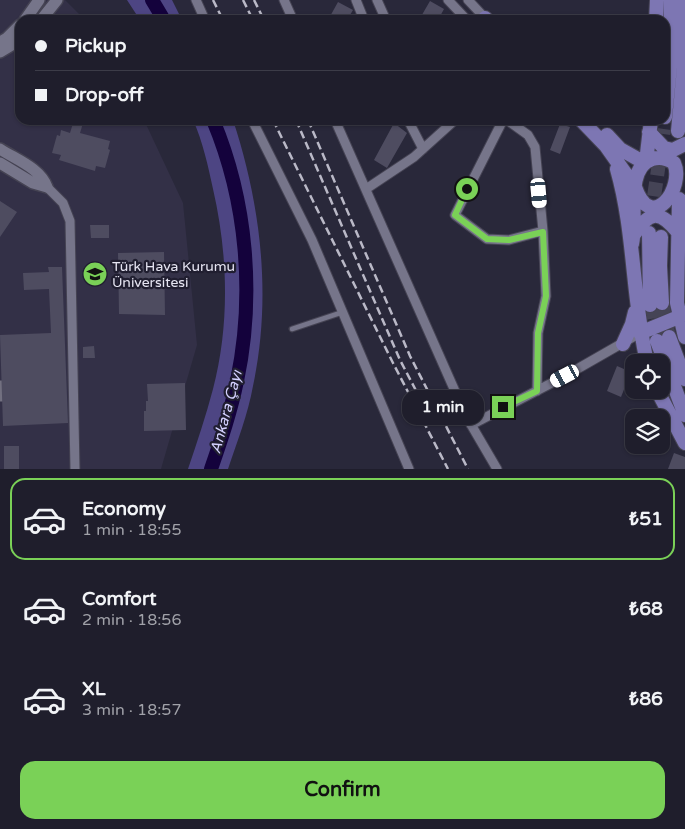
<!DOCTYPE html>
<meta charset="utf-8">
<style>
body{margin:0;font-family:"Varela Round",sans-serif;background:#2c2b38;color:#f1f3f6;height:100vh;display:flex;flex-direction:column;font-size:19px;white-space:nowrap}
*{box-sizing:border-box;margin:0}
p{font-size:16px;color:#a1a2a9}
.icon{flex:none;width:28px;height:28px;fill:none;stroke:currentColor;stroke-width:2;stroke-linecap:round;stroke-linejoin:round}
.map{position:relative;height:469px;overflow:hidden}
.panel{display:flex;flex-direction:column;background:#1f1e2c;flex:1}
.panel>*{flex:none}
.guide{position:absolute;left:15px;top:15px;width:655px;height:110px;border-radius:15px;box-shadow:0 1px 4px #0004,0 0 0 1px #3c3c48;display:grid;align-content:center;height:110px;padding:0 20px;background:#1f1e2c}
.controls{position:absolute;left:625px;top:354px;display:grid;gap:10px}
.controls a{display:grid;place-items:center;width:45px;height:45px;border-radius:10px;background:#1f1e2c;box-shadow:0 1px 4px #0004,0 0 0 1px #3c3c48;font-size:25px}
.end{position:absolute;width:22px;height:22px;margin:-11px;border:6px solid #7ad157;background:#111;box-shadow:0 0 0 2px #111}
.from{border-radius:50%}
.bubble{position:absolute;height:35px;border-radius:15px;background:#1f1e2c;box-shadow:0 1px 4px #0004,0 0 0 1px #3c3c48;font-size:16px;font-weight:800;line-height:35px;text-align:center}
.car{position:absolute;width:15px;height:30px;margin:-15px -8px;border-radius:6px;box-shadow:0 0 4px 1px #0007;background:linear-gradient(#fff 24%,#345 0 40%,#fff 0 76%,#345 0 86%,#fff 0)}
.guide b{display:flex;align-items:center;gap:18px;height:48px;font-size:19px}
.guide b+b{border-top:1px solid #3c3c48}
.guide i{width:12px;height:12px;background:#f1f3f6}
ul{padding:9px 0 0;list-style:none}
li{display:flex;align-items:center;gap:15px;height:82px;margin:0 10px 8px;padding:0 10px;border:2px solid transparent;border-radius:15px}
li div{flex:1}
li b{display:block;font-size:19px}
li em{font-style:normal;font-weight:800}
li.selected{border-color:#7ad157}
li>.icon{width:45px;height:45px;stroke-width:1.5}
.cta{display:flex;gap:10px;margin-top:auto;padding:10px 20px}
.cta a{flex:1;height:58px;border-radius:15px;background:#7ad157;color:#111;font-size:20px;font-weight:800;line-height:58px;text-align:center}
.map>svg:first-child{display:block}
</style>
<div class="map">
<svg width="685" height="469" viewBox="0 0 685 469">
<rect width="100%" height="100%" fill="#29283a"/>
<path fill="#333047" d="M0 0H65L85 20H20V120H144L183 203 197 345 161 469H0Z"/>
<path fill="#4d4583" d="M127 0H172L182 20H140Z
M193 120H233C261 205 272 297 253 386 248 414 237 442 228 469H188C197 442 206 416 213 389 230 324 228 254 213 189 208 166 203 142 193 120Z"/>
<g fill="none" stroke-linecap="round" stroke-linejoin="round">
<path stroke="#14023c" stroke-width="14" d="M152 0 164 20
M211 469C221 440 231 411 237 381 255 295 247 201 213 120"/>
<path stroke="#727080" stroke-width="21" d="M0 391H2"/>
</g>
<path fill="#4e4c60" d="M430 1 444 9 438 20H419Z
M338 2 353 10 347 20H328Z
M74 120H84L80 133 110 141 108 149 110 150 105 168 96 166 95 171 59 160 61 155 52 153 57 135 60 136 61 130 70 133Z
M394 123 407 133 387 168 374 160Z
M560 124 570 127 560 154 550 150Z
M0 201 17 212 0 237Z
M90 225H109V238H91Z
M164 252 165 315 119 314 118 253Z
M48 267H62L68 423 3 426 0 335 51 333 49 289 24 290 23 273 49 272Z
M94 346 95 358H83V347Z
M617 366 631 372 621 397 607 391Z
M185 383 186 430 144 431V411H146V401H148L147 384Z
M4 446H19V469H4Z
M674 453 685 457V469H668Z"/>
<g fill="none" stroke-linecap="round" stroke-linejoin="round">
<path stroke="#454456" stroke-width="14" stroke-dasharray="14 7" stroke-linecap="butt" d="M651 217 664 129
M662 303 669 337
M650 305 657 339"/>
<defs>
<path id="service" d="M292 329 343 312"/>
<path id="minor" d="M196 0 205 20
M284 0 293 20
M356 0 364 20
M377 0 386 20
M448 0 467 20
M468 0 485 18
M252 120 312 240 409 469
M335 120 466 416 497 469
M408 120 423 149
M503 120 455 215 487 239 509 240 543 231
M507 120 528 135 535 147 543 231 546 296 538 333 537 391
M47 187 63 203 70 221 75 469
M366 189 414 157 455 120
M471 425 565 376 640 333"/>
<path id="tertiary" d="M25 20 39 0
M41 20 57 0
M0 42 7 38 20 25
M0 52 20 40
M0 149C17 160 40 168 47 187
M0 163 33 183 47 187"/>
<path id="primary" d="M485 18 487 20
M656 20 657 0
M665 117 670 67 671 0
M581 120 606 146 635 187C652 235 685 187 674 163 667 158 659 157 652 159 624 168 638 221 632 244
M678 131 684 68V0
M649 132 664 148 673 150 685 144
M607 135 620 149 645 163
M646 162 651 120
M617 169C635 232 632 298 647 362
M679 199 677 303 685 337
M635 233C650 211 659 210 677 231
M649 233 650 305
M661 237 660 266 662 303
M640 333 681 316
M669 337 685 379
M657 341 685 415
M623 344 632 324 635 312
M657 390 685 443"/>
</defs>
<use href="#service" stroke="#454353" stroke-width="7"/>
<use href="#minor" stroke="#454353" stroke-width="11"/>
<use href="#tertiary" stroke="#454353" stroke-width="14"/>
<use href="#primary" stroke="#454353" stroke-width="16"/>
<use href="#service" stroke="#76758a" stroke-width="4.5"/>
<use href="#minor" stroke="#76758a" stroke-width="9"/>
<use href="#tertiary" stroke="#76758a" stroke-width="11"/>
<use href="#primary" stroke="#7d76b3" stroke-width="14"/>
<path stroke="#bab9c7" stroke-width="2.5" stroke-dasharray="8 4" stroke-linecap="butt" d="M213 0 223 20
M243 0 253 20
M254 0 264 20
M273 120 393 363 448 469
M296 120 400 360 423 404
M308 120 410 356 468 469"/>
</g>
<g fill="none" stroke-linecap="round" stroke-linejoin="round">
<path stroke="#7ad157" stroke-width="6" d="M467 189 455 215 487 239 509 240 543 232 546 296 538 333 537 391 503 407"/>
</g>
<defs>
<symbol id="university-disc" viewBox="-11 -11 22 22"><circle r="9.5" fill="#7ad157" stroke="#201e30"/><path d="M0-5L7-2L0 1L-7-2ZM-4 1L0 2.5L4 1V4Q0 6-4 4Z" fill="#111"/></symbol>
</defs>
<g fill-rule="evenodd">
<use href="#university-disc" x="81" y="260" width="28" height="28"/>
</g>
<g text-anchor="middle" stroke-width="4.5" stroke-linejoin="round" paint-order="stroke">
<g font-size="14" fill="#e6e5f2" stroke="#201e30" text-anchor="start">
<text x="112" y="271">Türk Hava Kurumu<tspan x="112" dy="16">Üniversitesi</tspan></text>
</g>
<g font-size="15" font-style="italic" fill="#d4d1ff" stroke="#201e30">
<text transform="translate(226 412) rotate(-75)" y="5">Ankara Çayı</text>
</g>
</g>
</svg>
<div class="controls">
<a><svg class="icon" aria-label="locate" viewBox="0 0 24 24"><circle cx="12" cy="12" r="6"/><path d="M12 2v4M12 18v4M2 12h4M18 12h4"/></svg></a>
<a><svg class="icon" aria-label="layers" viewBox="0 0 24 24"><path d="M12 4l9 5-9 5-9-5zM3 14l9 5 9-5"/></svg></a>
</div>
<i class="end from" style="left:467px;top:189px"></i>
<i class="end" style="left:503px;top:407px"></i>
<div class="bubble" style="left:402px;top:390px;width:82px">1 min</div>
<i class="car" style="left:539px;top:193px;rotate:175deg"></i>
<i class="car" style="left:565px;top:376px;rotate:242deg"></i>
<div class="guide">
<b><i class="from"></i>Pickup</b>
<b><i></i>Drop-off</b>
</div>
</div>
<section class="panel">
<ul>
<li class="selected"><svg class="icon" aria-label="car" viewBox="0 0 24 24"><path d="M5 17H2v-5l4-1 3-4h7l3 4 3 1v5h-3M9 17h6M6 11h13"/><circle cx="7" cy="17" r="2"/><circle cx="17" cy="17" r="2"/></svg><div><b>Economy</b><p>1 min · 18:55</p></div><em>₺51</em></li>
<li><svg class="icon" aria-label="car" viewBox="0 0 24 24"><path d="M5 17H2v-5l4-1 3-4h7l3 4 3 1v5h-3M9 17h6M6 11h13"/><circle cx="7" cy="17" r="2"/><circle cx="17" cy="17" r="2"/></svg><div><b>Comfort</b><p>2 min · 18:56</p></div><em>₺68</em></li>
<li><svg class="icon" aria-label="car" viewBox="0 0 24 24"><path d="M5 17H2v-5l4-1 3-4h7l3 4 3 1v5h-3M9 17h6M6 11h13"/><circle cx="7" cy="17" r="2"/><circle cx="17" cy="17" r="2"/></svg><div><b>XL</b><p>3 min · 18:57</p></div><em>₺86</em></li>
</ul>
<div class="cta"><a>Confirm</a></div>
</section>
